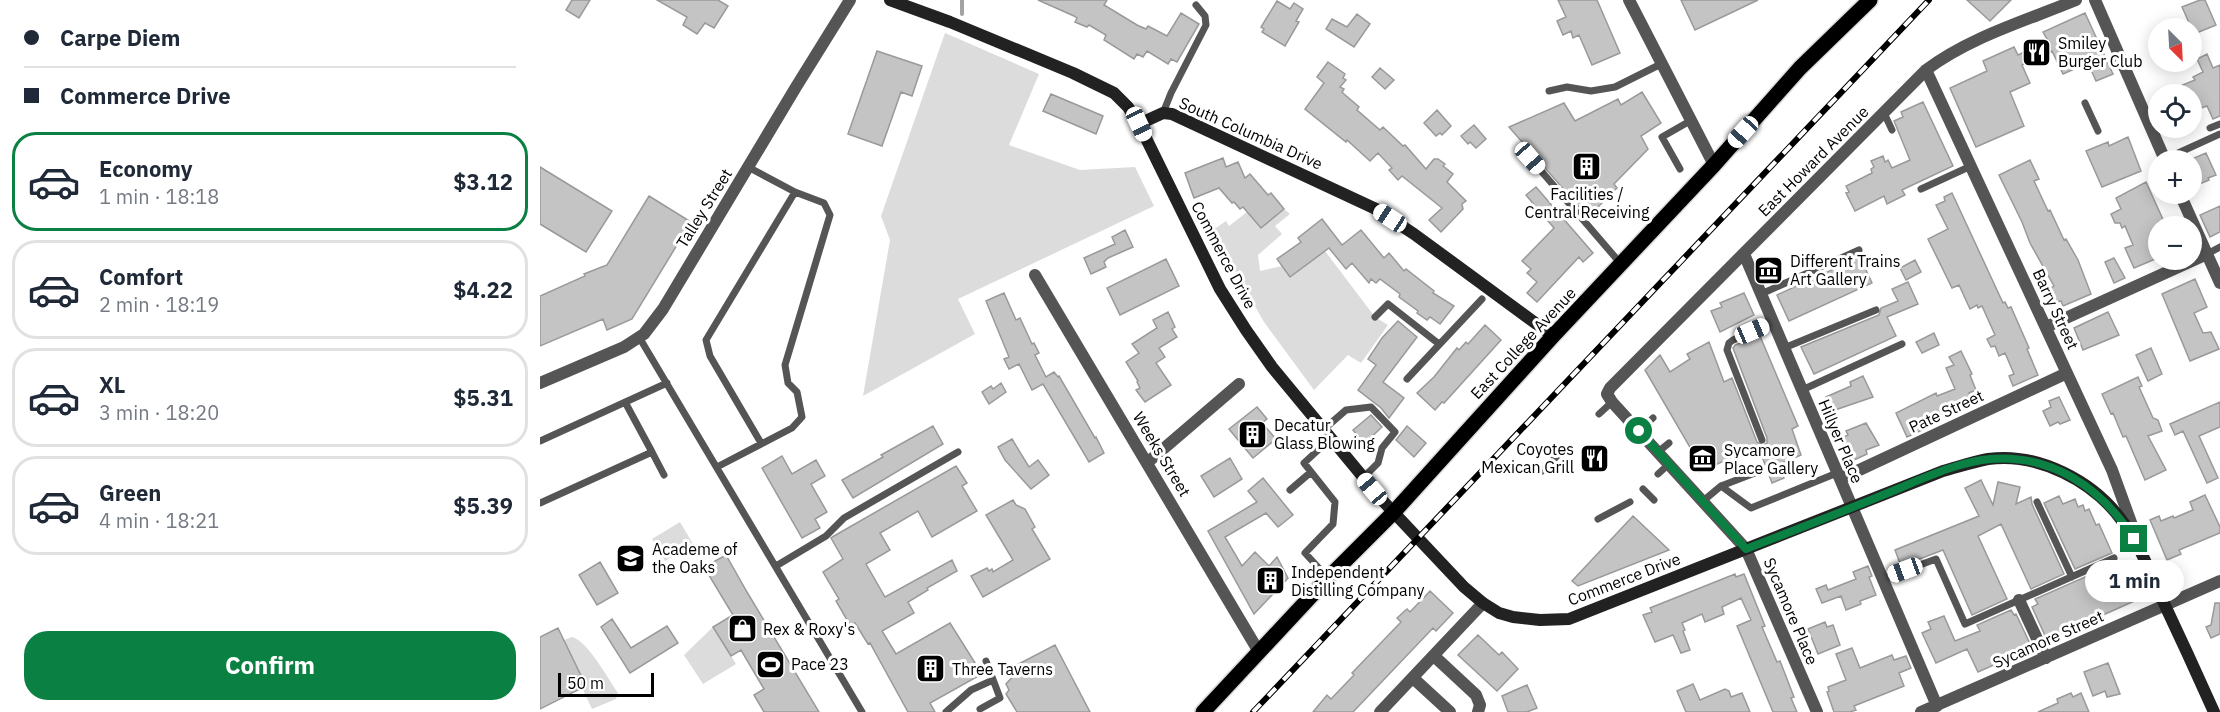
<!DOCTYPE html>
<meta charset="utf-8">
<style>
body{margin:0;font-family:"IBM Plex Sans",sans-serif;background:#f6f6f7;color:#1f2937;height:100vh;display:flex;flex-direction:column;font-size:22px;white-space:nowrap}
*{box-sizing:border-box;margin:0}
p{font-size:20px;color:#747a83}
.icon{flex:none;width:33px;height:33px;fill:none;stroke:currentColor;stroke-width:2;stroke-linecap:round;stroke-linejoin:round}
.map{position:relative;flex:1;overflow:hidden}
.drawer{display:flex;flex-direction:column;background:#fff;width:540px}
.drawer>*{flex:none}
.guide{display:grid;align-content:center;height:132px;padding:0 24px;background:#fff}
.needle{width:39px;rotate:156deg}
.controls{position:absolute;left:1608px;top:18px;display:grid;gap:12px}
.controls a{display:grid;place-items:center;width:54px;height:54px;border-radius:50%;background:#fff;box-shadow:0 3px 15px #0003;font-size:30px}
.scale{position:absolute;left:18px;bottom:15px;width:96px;box-sizing:border-box;padding-left:6px;border:3px solid #000;border-top:0;font-size:16px;line-height:21px;white-space:nowrap;color:#000;-webkit-text-stroke:4px #fff;paint-order:stroke}
.end{position:absolute;width:27px;height:27px;margin:-14px;border:8px solid #0b8043;background:#fff;box-shadow:0 0 0 3px #fff}
.from{border-radius:50%}
.bubble{position:absolute;height:42px;border-radius:21px;background:#fff;box-shadow:0 3px 15px #0003;font-size:20px;font-weight:700;line-height:42px;text-align:center}
.car{position:absolute;width:18px;height:36px;margin:-18px -9px;border-radius:8px;box-shadow:0 0 4px 2px #0007;background:linear-gradient(#fff 24%,#345 0 40%,#fff 0 76%,#345 0 86%,#fff 0)}
.guide b{display:flex;align-items:center;gap:21px;height:57px;font-size:22px}
.guide b+b{border-top:2px solid #e0e1e3}
.guide i{width:15px;height:15px;background:#1f2937}
ul{padding:0;list-style:none}
li{display:flex;align-items:center;gap:18px;height:99px;margin:0 12px 9px;padding:0 12px;border:3px solid #e0e1e3;border-radius:24px}
li div{flex:1}
li b{display:block;font-size:22px}
li em{font-style:normal;font-weight:700}
li.active{border-color:#0b8043}
li>.icon{width:54px;height:54px;stroke-width:1.5}
.button{display:flex;gap:12px;margin-top:auto;padding:12px 24px}
.button a{flex:1;height:69px;border-radius:24px;background:#0b8043;color:#fff;font-size:24px;font-weight:700;line-height:69px;text-align:center}
main{display:flex;flex:1;min-height:0}
.map>svg:first-child{display:block}
</style>
<main>
<section class="drawer">
<div class="guide">
<b><i class="from"></i>Carpe Diem</b>
<b><i></i>Commerce Drive</b>
</div>
<ul>
<li class="active"><svg class="icon" aria-label="car" viewBox="0 0 24 24"><path d="M5 17H2v-5l4-1 3-4h7l3 4 3 1v5h-3M9 17h6M6 11h13"/><circle cx="7" cy="17" r="2"/><circle cx="17" cy="17" r="2"/></svg><div><b>Economy</b><p>1 min · 18:18</p></div><em>$3.12</em></li>
<li><svg class="icon" aria-label="car" viewBox="0 0 24 24"><path d="M5 17H2v-5l4-1 3-4h7l3 4 3 1v5h-3M9 17h6M6 11h13"/><circle cx="7" cy="17" r="2"/><circle cx="17" cy="17" r="2"/></svg><div><b>Comfort</b><p>2 min · 18:19</p></div><em>$4.22</em></li>
<li><svg class="icon" aria-label="car" viewBox="0 0 24 24"><path d="M5 17H2v-5l4-1 3-4h7l3 4 3 1v5h-3M9 17h6M6 11h13"/><circle cx="7" cy="17" r="2"/><circle cx="17" cy="17" r="2"/></svg><div><b>XL</b><p>3 min · 18:20</p></div><em>$5.31</em></li>
<li><svg class="icon" aria-label="car" viewBox="0 0 24 24"><path d="M5 17H2v-5l4-1 3-4h7l3 4 3 1v5h-3M9 17h6M6 11h13"/><circle cx="7" cy="17" r="2"/><circle cx="17" cy="17" r="2"/></svg><div><b>Green</b><p>4 min · 18:21</p></div><em>$5.39</em></li>
</ul>
<div class="button"><a>Confirm</a></div>
</section>
<div class="map">
<svg width="1680" height="712" viewBox="0 0 1680 712">
<rect width="100%" height="100%" fill="#fff"/>
<path fill="#dcdcdc" d="M405 33 499 74 469 145 540 170 595 167 614 206 418 299 435 334 323 396 350 240 341 216Z
M744 209 750 214 735 226 742 234 718 255 720 271 742 266 751 277 785 251 835 317 848 325 821 363 808 355 774 390 724 322 668 223 672 221 676 228 686 221 689 226 707 212 721 228Z
M140 522 153 544 125 561 112 539Z
M173 627 196 664 163 684 144 655Z
M32 637C48 641 68 679 78 693L76 699 52 709 42 688 46 685 24 640Z"/>
<g fill="none" stroke-linecap="round" stroke-linejoin="round">
<path stroke="#a3a3a3" stroke-width="4" d="M422 0V14"/>
</g>
<path fill="#c4c4c4" stroke="#999" stroke-width="1.5" d="M32 0H50L39 18 26 10Z
M117 0H178L188 6 174 28 165 23 157 34 143 25 147 17Z
M498 0H567L564 5 597 25 606 29 608 26 627 36 641 13 659 24 637 62 631 59 628 64 607 51 603 57 597 54 594 59 564 40 566 35 549 25 547 27 535 22 537 18 534 16Z
M1018 0H1057L1080 53 1052 65 1039 35 1033 38 1031 31 1023 35 1017 21 1026 17Z
M1141 0H1218L1155 30Z
M1427 0H1471L1450 21Z
M1660 0H1665L1676 25 1654 34 1642 7Z
M737 1 750 9 754 3 763 9 756 21 759 22 745 46 722 32 724 29 721 27Z
M1545 13 1573 74 1556 81 1548 63 1523 74 1512 51 1482 65 1490 83 1470 92 1484 126 1436 147 1410 88 1447 71 1443 61 1474 47 1478 55 1508 41 1503 32Z
M817 14 830 24 814 47 786 29 792 19 807 27Z
M337 51 382 66 372 96 361 92 342 146 308 134Z
M1667 54 1673 68 1680 65V116L1673 119 1667 106 1658 109 1655 103 1652 104V94H1621L1655 80 1653 77 1663 72 1657 59Z
M788 62 805 74 803 78 806 80 800 87 804 89 802 92 804 94 819 107 817 110 840 130 843 127 863 146 865 145 886 169 894 159H898L905 164 903 166 913 174 907 182 926 201 922 204 923 209 901 232 889 220 902 208 862 176 858 180 849 170 852 168 838 153 830 161 807 140 806 142 765 109 784 83 777 77Z
M840 68 854 80 845 89 832 77Z
M1102 92 1121 123 1101 136 1108 149 1074 184 1077 188 1048 217 969 127 1024 103 1035 121 1078 99 1081 105Z
M511 94 563 116 556 134 503 111Z
M1383 102 1413 166 1364 189 1362 190 1365 195 1347 204 1344 196 1315 211 1306 193 1309 192 1306 186 1332 173 1331 169 1334 167 1331 161 1343 156 1345 162 1348 160 1352 168 1370 160 1354 121 1363 117 1361 112Z
M897 110 911 126 902 135 900 133 896 136 884 123Z
M934 125 946 139 936 148 930 142 928 144 921 136Z
M1588 137 1601 171 1562 187 1546 151 1568 142 1569 146Z
M1666 153 1676 175 1668 178 1669 180 1652 187V159Z
M683 158 686 167 698 162 705 178 710 174 728 195 731 193 744 209 721 228 703 207 700 209 694 202 692 203 679 188 654 198 645 173Z
M1490 160 1499 179 1494 181 1508 211 1510 210 1524 240 1526 239 1538 260 1551 294 1523 306 1521 301 1517 302 1511 288 1514 286 1490 243 1482 222 1459 175Z
M0 167 72 211 46 252 0 224Z
M1606 182 1626 226H1618V258L1594 268 1585 248 1593 245 1585 226 1582 228 1580 223H1575L1571 214 1581 209 1576 198Z
M996 187 1053 253 1043 262 1039 257 997 302 987 293 997 282 987 273 991 269 982 261 1014 228 986 195Z
M1412 193 1463 303 1465 302 1468 308 1471 307 1489 348 1487 349 1498 375 1473 386 1469 376 1474 374 1465 353 1459 356 1455 346 1451 347 1447 339 1455 335 1442 306 1438 308 1437 305 1430 309 1419 285 1412 288 1388 239 1408 229 1396 205 1405 201 1404 197Z
M109 196 151 222 92 319 67 330 63 319 0 346V296L45 276 44 274 67 265Z
M1680 206V232L1670 237 1660 215Z
M782 219 802 245 821 230 844 258 849 253 864 271 866 269 894 291 893 293 914 306 900 324 890 317 887 320 877 313 878 311 859 297 860 294 840 279 836 283 831 279 829 283 812 263 806 269 789 248 750 277 737 259 761 242 758 238Z
M585 230 593 247 568 258 564 262 566 267 551 274 544 258 575 244 572 237Z
M1320 257 1332 283 1249 321 1237 295Z
M1574 258 1585 278 1574 283 1565 262Z
M626 259 639 286 580 315 567 288Z
M1375 260 1381 272 1366 280 1360 268Z
M1655 279 1667 307 1654 313 1663 333 1671 332 1679 349 1650 361 1622 294Z
M1368 282 1378 304 1347 317 1356 336 1274 374 1261 347 1339 315 1341 308 1358 301 1352 289Z
M464 293 476 320 480 318 492 344 494 343 499 353 495 355 506 377 514 372 518 377 519 376 555 438 556 437 564 453 549 462 503 384 492 390 479 364 469 369 464 359 469 357 446 301Z
M1204 293 1214 315 1180 332 1171 311 1182 307 1180 303Z
M628 312 635 327 632 329 637 337 619 348 625 357 616 363 631 385 605 402 596 390 600 388 597 382 598 381 586 362 599 353 592 344 617 328 613 320Z
M1568 312 1579 335 1543 350 1534 328Z
M858 321 877 337 843 382 864 398 849 418 841 408 818 390 836 365 828 359 842 338Z
M945 325 961 340 904 403 902 402 895 410 877 393 894 377 917 348 919 350 926 342 928 344Z
M1394 333 1399 345 1382 353 1376 342Z
M1220 336 1258 426 1252 429 1261 455 1239 464 1244 478 1232 483 1218 446 1159 472 1151 455 1154 454 1105 370 1120 355 1130 372 1150 359 1147 354 1169 342 1184 382 1192 378 1217 442 1223 445 1227 443V438L1193 348 1195 345Z
M1611 348 1622 374 1608 381 1596 355Z
M1421 351 1432 374 1430 375 1436 390 1429 393 1433 401 1381 426 1382 430 1367 437 1356 413 1396 393 1397 396 1415 389 1406 368 1414 365 1409 357Z
M1323 376 1333 397 1292 411 1286 397 1311 386 1310 382Z
M1598 377 1602 386 1599 387 1613 418 1618 420 1622 431 1608 436 1626 470 1605 480 1586 436 1583 437 1573 413 1571 414 1562 394Z
M461 383 466 392 449 404 442 392 451 386 453 389Z
M1519 397 1530 420 1520 424 1518 422 1510 426 1503 411 1511 407 1509 401Z
M1680 402V427L1659 436 1678 478 1667 483 1643 431 1635 435 1630 424Z
M717 407 727 419 722 423 736 439 713 458 689 429Z
M831 415 842 427 824 444 813 430Z
M1326 423 1339 445 1326 450 1327 454 1314 460 1304 437 1308 435 1306 431Z
M393 426 403 444 313 498 302 480 343 457 341 455Z
M867 426 886 443 874 457 856 440Z
M472 439 489 467 498 460 509 475 491 489 465 460 458 447Z
M242 456 252 474 276 460 285 476 271 484 287 512 275 519 280 528 262 538 222 468Z
M690 458 702 479 674 497 661 476Z
M416 466 427 483 422 486 437 511 392 537 378 511 340 533 350 550 326 564 345 597 412 560 417 571 387 588 388 590 368 602 374 613 342 631 356 654 410 623 442 674 390 703 395 712H368L330 643 328 644 315 623 310 625 296 601 299 599 283 572 303 559 291 538 294 536Z
M723 478 753 515 738 527 726 513 685 537 702 566 715 552 729 566 737 557 748 578 714 614 668 531 717 502 708 491Z
M1441 480 1453 505 1458 482 1480 487 1476 504 1491 497 1492 504 1524 574 1491 589 1461 524 1438 536 1467 599 1432 615 1403 550 1361 566 1355 550 1439 516 1425 488Z
M1665 495 1680 527V533L1639 550 1641 554 1627 560 1610 520 1619 516 1621 521 1633 516 1634 518 1653 510 1650 502Z
M1519 496 1523 504 1535 499 1538 507 1543 505 1545 511 1549 509 1556 525 1559 524 1572 553 1535 569 1504 503Z
M473 500 476 505 485 509 495 527 492 529 510 559 443 597 431 576 447 568 449 571 452 569 453 572 473 560 446 515Z
M1093 516 1129 550 1038 586 1032 581Z
M186 555 207 592 279 712H224L214 695 224 689 201 650 191 656 173 627 193 615 164 567Z
M60 562 78 593 57 605 39 575Z
M1577 563 1579 568 1587 565 1601 598 1507 640 1492 607 1498 604 1495 599Z
M1328 566 1332 576 1329 577 1336 595 1320 601 1321 604 1306 610 1301 596 1282 603 1276 589 1286 585 1288 590 1316 579 1313 572Z
M1195 574 1196 577 1204 574 1225 626 1222 627 1237 662 1240 661 1254 697 1251 698 1257 712H1233L1197 626 1211 620 1201 598 1182 607 1184 614 1165 622 1162 614 1142 623 1145 630 1143 631 1150 650 1141 653 1133 635 1115 642 1103 615 1112 612 1110 608Z
M890 591 913 613 896 631 893 628 813 712H773L787 695 791 699 814 675 812 673 861 622 857 618 867 609 870 612Z
M1675 603H1680V634L1671 638 1666 627 1671 625Z
M1471 610 1474 615 1476 614 1492 648 1438 672 1427 649 1396 663 1382 633 1391 629 1388 622 1404 616 1415 641 1440 631 1437 625Z
M72 619 91 648 127 626 138 643 90 673 61 627Z
M1285 622 1287 627 1293 625 1300 645 1278 654 1268 629Z
M18 628 46 686 0 709V637Z
M938 635 959 655 962 652 978 669 957 691 918 655Z
M515 645 550 712H477L466 694 469 690 466 684 477 672 473 667Z
M1312 648 1320 668 1352 655 1354 660 1366 656 1371 668 1359 673 1364 686 1314 706 1316 710 1310 712H1294L1287 692 1289 691 1288 687 1306 680 1296 654Z
M1568 663 1580 694 1567 697 1565 691 1553 696 1544 672Z
M1153 684 1160 700 1185 689 1189 691 1191 697 1202 693 1210 712H1146L1137 691Z
M987 685 997 708 987 712H968L962 696Z
M1531 693 1533 697 1541 693 1549 712H1498L1518 703 1517 699Z"/>
<g fill="none" stroke-linecap="round" stroke-linejoin="round">
<defs>
<path id="primary" d="M663 712 788 578 853 513 1013 336 1174 165 1260 68 1330 0"/>
</defs>
<use href="#primary" stroke="#dbdbdb" stroke-width="18"/>
<path stroke="#555" stroke-width="7" d="M1009 91 1027 87 1051 91 1075 87 1121 64
M1545 103 1558 131
M623 113 631 93 666 25 665 16 656 5
M1344 113 1352 130
M1670 128 1680 124
M990 158 1081 264
M1625 159 1680 134
M1140 169 1122 137 1150 121
M1381 189 1431 166
M1667 254 1680 247
M1221 294 1319 250
M835 317 848 304 899 344
M99 337 322 712
M1244 348 1336 310
M867 379 942 299
M1262 390 1362 344
M1059 414 1072 402
M783 430 806 410 831 407 855 432 842 448 838 463 823 478
M1099 431 1113 418
M1222 440 1187 350 1189 343 1193 340 1233 322
M0 441 127 383
M221 443 170 356 166 340 255 192
M112 452 124 475
M1118 452 1129 443
M177 467 252 428 262 417 257 392 248 383 245 365 290 215 284 203 255 192 208 167
M1002 471 1018 455
M1118 474 1129 464
M1181 486 1211 508 1297 473
M1103 489 1114 500
M750 490 771 472
M1163 501 1181 486 1220 471
M1497 502 1532 577
M0 503 112 452 85 402
M1058 519 1090 502
M236 566 286 536 304 518 418 452
M788 578 765 553 793 524 795 502 764 463 790 439
M1342 579 1396 559 1425 624 1574 558
M440 709 460 698 446 661
M406 712 431 690 453 680"/>
<path stroke="#555" stroke-width="12" d="M1089 0 1174 165
M1555 0 1625 160
M1386 70 1572 470 1597 539
M1640 194 1680 283
M1204 254 1397 706
M495 275 719 652
M1506 327 1667 254
M0 383 84 347 104 334 123 309 256 87 310 0
M608 462 699 384
M1300 479 1527 373
M1479 600 1506 658
M894 656 936 695 940 705 938 712
M873 678 910 712
M840 712 943 603
M1277 712 1206 549 1072 402 1067 394 1070 388 1386 70C1430 37 1485 21 1536 0
M1381 712 1680 581"/>
<path stroke="#222" stroke-width="12" d="M350 0 410 22 533 73 574 93 588 107 599 124 680 289 706 330 732 367 842 500 924 587 943 603 959 613 973 617 1000 620 1029 619 1403 471C1418 467 1432 462 1448 459 1498 452 1554 481 1583 522 1600 545 1610 573 1622 599 1640 637 1657 674 1674 712
M599 124 623 113 632 114 836 209 874 234 1013 336"/>
<use href="#primary" stroke="#000" stroke-width="15"/>
<defs>
<path id="rail" d="M713 712 1389 0"/>
</defs>
<use href="#rail" stroke="#000" stroke-width="6"/>
<use href="#rail" stroke="#fff" stroke-width="4" stroke-dasharray="11" stroke-linecap="butt"/>
</g>
<g fill="none" stroke-linecap="round" stroke-linejoin="round">
<path stroke="#0b8043" stroke-width="8" d="M1099 431 1206 549C1250 532 1294 515 1338 497 1372 484 1414 462 1450 459 1512 454 1562 488 1594 539"/>
</g>
<defs>
<symbol id="restaurant-square" viewBox="-11 -11 22 22"><rect x="-9" y="-9" width="18" height="18" rx="4" fill="#000" stroke="#fff"/><path d="M-5-6h1v4h1v-4h1v4h1v-4h1v5L-1.5 .5V6h-2V.5L-5-1ZM5-6V6H3V1.5H1.5Q1.5-4 5-6Z" fill="#fff"/></symbol>
<symbol id="building-square" viewBox="-11 -11 22 22"><rect x="-9" y="-9" width="18" height="18" rx="4" fill="#000" stroke="#fff"/><path d="M-4-6H4V6H1V3H-1V6H-4ZM-2.5-4.3h1.7v1.8h-1.7ZM.8-4.3h1.7v1.8H.8ZM-2.5-1h1.7V.8h-1.7ZM.8-1h1.7V.8H.8Z" fill="#fff"/></symbol>
<symbol id="museum-square" viewBox="-11 -11 22 22"><rect x="-9" y="-9" width="18" height="18" rx="4" fill="#000" stroke="#fff"/><path d="M0-6L6-3V-2H-6V-3ZM-5-1h2V3h-2ZM-1-1h2V3h-2ZM3-1h2V3H3ZM-6 4H6V6H-6Z" fill="#fff"/></symbol>
<symbol id="school-square" viewBox="-11 -11 22 22"><rect x="-9" y="-9" width="18" height="18" rx="4" fill="#000" stroke="#fff"/><path d="M0-5L7-2L0 1L-7-2ZM-4 1L0 2.5L4 1V4Q0 6-4 4Z" fill="#fff"/></symbol>
<symbol id="shop-square" viewBox="-11 -11 22 22"><rect x="-9" y="-9" width="18" height="18" rx="4" fill="#000" stroke="#fff"/><path d="M-5-2.5h2.3a2.7 3.5 0 0 1 5.4 0H5L5.5 6h-11ZM-1.5-2.5h3a1.5 2.3 0 0 0-3 0Z" fill="#fff"/></symbol>
<symbol id="stadium-square" viewBox="-11 -11 22 22"><rect x="-9" y="-9" width="18" height="18" rx="4" fill="#000" stroke="#fff"/><path d="M0-5a6.5 5 0 1 0 0 10a6.5 5 0 1 0 0-10ZM-3.5-1.8h7v3.6h-7Z" fill="#fff"/></symbol>
</defs>
<g fill-rule="evenodd">
<use href="#restaurant-square" x="1480" y="36" width="33" height="33"/>
<use href="#building-square" x="1030" y="150" width="33" height="33"/>
<use href="#museum-square" x="1212" y="254" width="33" height="33"/>
<use href="#building-square" x="696" y="418" width="33" height="33"/>
<use href="#restaurant-square" x="1038" y="442" width="33" height="33"/>
<use href="#museum-square" x="1146" y="442" width="33" height="33"/>
<use href="#school-square" x="74" y="542" width="33" height="33"/>
<use href="#building-square" x="714" y="564" width="33" height="33"/>
<use href="#shop-square" x="186" y="612" width="33" height="33"/>
<use href="#stadium-square" x="214" y="648" width="33" height="33"/>
<use href="#building-square" x="374" y="652" width="33" height="33"/>
</g>
<g text-anchor="middle" stroke-width="6" stroke-linejoin="round" paint-order="stroke">
<g font-size="16" fill="#000" stroke="#fff" text-anchor="start">
<text x="1518" y="49">Smiley<tspan x="1518" dy="18">Burger Club</tspan></text>
<text x="1047" y="200" text-anchor="middle">Facilities /<tspan x="1047" dy="18">Central Receiving</tspan></text>
<text x="1250" y="267">Different Trains<tspan x="1250" dy="18">Art Gallery</tspan></text>
<text x="734" y="431">Decatur<tspan x="734" dy="18">Glass Blowing</tspan></text>
<text x="1034" y="455" text-anchor="end">Coyotes<tspan x="1034" dy="18">Mexican Grill</tspan></text>
<text x="1184" y="456">Sycamore<tspan x="1184" dy="18">Place Gallery</tspan></text>
<text x="112" y="555">Academe of<tspan x="112" dy="18">the Oaks</tspan></text>
<text x="751" y="578">Independent<tspan x="751" dy="18">Distilling Company</tspan></text>
<text x="223" y="635">Rex &amp; Roxy's</text>
<text x="251" y="670">Pace 23</text>
<text x="412" y="675">Three Taverns</text>
</g>
<g font-size="16" fill="#000" stroke="#fff">
<text transform="translate(711 133) rotate(24)" y="6">South Columbia Drive</text>
<text transform="translate(1273 161) rotate(-45)" y="6">East Howard Avenue</text>
<text transform="translate(164 208) rotate(-58)" y="6">Talley Street</text>
<text transform="translate(684 255) rotate(62)" y="6">Commerce Drive</text>
<text transform="translate(1516 309) rotate(65)" y="6">Barry Street</text>
<text transform="translate(983 343) rotate(-47)" y="6">East College Avenue</text>
<text transform="translate(1406 411) rotate(-25)" y="6">Pate Street</text>
<text transform="translate(1301 441) rotate(67)" y="6">Hillyer Place</text>
<text transform="translate(622 454) rotate(59)" y="6">Weeks Street</text>
<text transform="translate(1084 579) rotate(-21)" y="6">Commerce Drive</text>
<text transform="translate(1251 611) rotate(67)" y="6">Sycamore Place</text>
<text transform="translate(1508 639) rotate(-24)" y="6">Sycamore Street</text>
</g>
</g>
</svg>
<div class="controls">
<a><svg class="needle" viewBox="-14 -14 28 28"><path d="M0-13l5 13h-10z" fill="#e53935"/><path d="M0 13l5-13h-10z" fill="#747a83"/></svg></a>
<a><svg class="icon" aria-label="locate" viewBox="0 0 24 24"><circle cx="12" cy="12" r="6"/><path d="M12 2v4M12 18v4M2 12h4M18 12h4"/></svg></a>
<a>+</a>
<a>−</a>
</div>
<div class="scale">50 m</div>
<i class="end from" style="left:1099px;top:431px"></i>
<i class="end" style="left:1594px;top:539px"></i>
<div class="bubble" style="left:1545px;top:560px;width:99px">1 min</div>
<i class="car" style="left:599px;top:124px;rotate:155deg"></i>
<i class="car" style="left:1203px;top:132px;rotate:222deg"></i>
<i class="car" style="left:990px;top:158px;rotate:139deg"></i>
<i class="car" style="left:850px;top:218px;rotate:303deg"></i>
<i class="car" style="left:1212px;top:331px;rotate:67deg"></i>
<i class="car" style="left:832px;top:489px;rotate:320deg"></i>
<i class="car" style="left:1365px;top:570px;rotate:250deg"></i>
</div>
</main>
